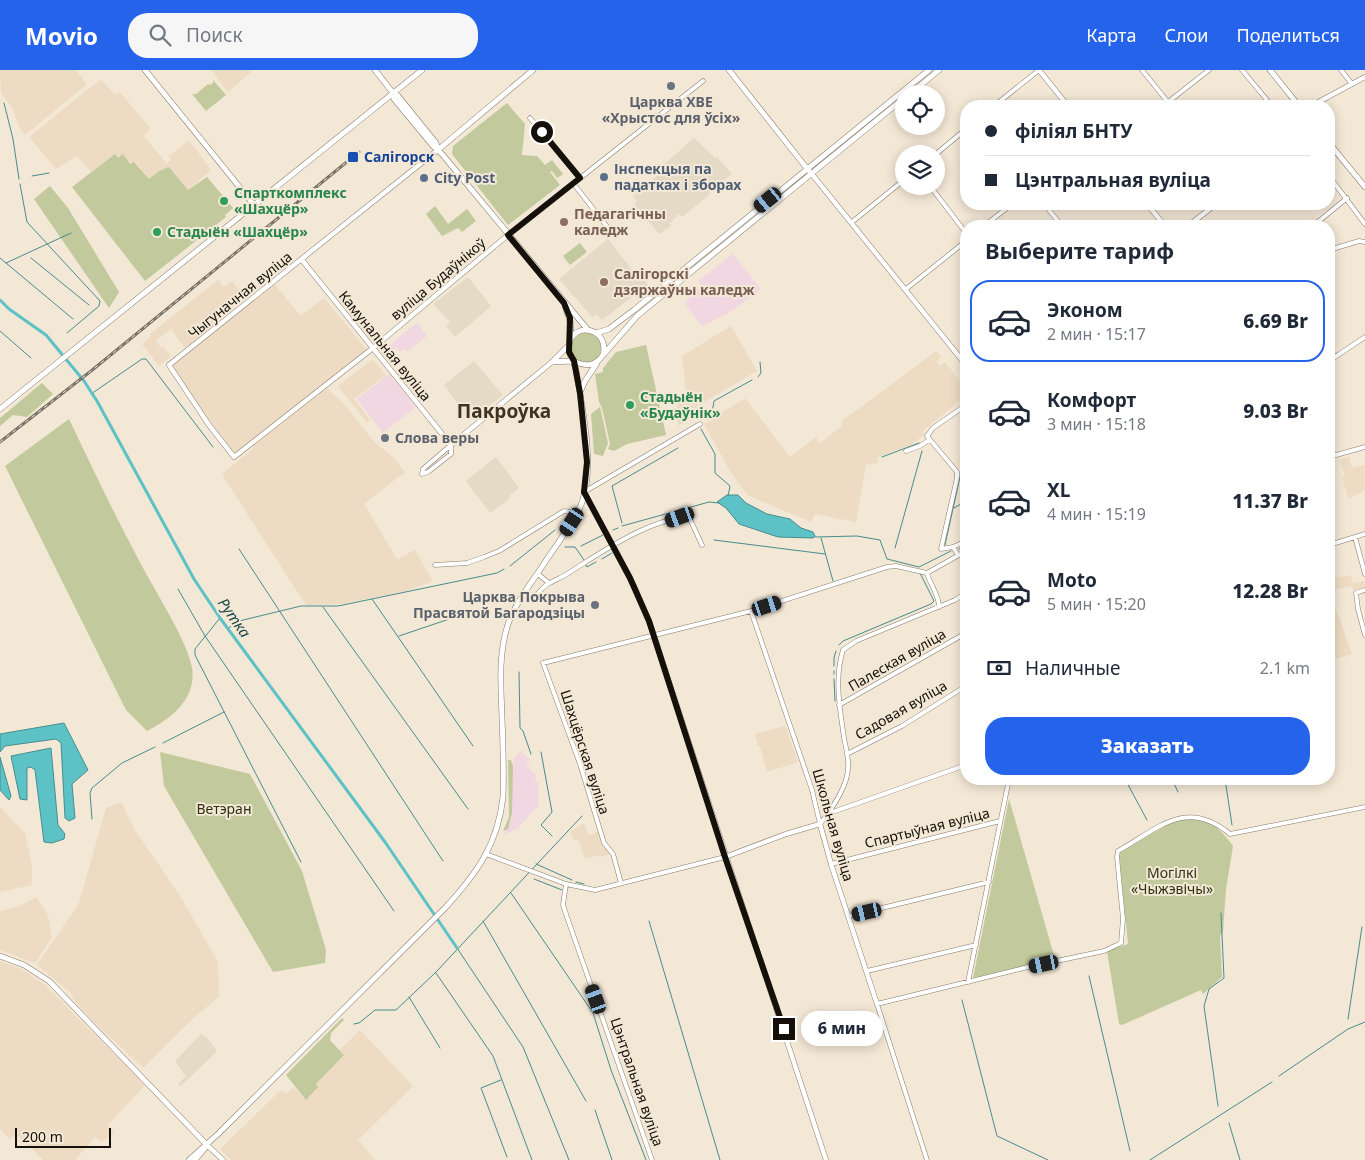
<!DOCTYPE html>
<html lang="ru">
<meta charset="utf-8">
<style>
body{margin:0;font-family:"Noto Sans",sans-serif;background:#f6f6f7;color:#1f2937;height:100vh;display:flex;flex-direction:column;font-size:19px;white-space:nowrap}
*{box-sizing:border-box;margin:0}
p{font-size:16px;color:#747a83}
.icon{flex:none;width:28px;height:28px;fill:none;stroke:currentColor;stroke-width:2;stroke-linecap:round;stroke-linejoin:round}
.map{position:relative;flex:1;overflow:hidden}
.details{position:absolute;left:960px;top:150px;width:375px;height:565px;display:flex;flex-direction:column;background:#fff;border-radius:20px;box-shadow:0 2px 12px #0003}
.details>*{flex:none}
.hud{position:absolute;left:960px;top:30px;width:375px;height:110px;border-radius:20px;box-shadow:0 2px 12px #0003;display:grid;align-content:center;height:110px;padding:0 25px;background:#fff}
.buttons{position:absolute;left:895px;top:15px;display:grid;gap:10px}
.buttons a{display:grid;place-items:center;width:50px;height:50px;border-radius:50%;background:#fff;box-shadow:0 2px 12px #0003;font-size:25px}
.scale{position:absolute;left:15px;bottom:12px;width:96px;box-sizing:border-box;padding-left:5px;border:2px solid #15110a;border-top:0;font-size:14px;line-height:18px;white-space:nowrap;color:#15110a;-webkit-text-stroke:4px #f3e7d5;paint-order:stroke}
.end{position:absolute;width:22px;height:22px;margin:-11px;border:6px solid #15110a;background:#fff;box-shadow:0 0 0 2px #fff}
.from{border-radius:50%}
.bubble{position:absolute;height:35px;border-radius:18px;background:#fff;box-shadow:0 2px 12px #0003;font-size:16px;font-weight:800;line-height:35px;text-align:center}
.car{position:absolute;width:15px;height:30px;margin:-15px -8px;border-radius:6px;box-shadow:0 0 4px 1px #0007;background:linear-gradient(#222 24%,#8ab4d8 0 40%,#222 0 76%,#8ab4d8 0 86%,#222 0)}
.hud b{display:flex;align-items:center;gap:18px;height:48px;font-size:19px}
.hud b+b{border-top:1px solid #e0e1e3}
.hud i{width:12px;height:12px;background:#1f2937}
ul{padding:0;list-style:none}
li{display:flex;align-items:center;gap:15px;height:82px;margin:0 10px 8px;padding:0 15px;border:2px solid transparent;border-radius:20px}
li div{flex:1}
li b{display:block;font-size:19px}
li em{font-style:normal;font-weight:800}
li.current{border-color:#2563eb}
li>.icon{width:45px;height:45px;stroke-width:1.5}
h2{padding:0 25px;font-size:22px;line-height:60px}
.pay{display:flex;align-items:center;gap:12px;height:55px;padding:0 25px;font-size:19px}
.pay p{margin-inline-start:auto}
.cta{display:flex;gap:10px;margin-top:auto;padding:10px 25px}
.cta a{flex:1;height:58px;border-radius:20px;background:#2563eb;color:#fff;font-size:20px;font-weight:800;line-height:58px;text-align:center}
header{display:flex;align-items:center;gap:30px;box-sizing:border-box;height:70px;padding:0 25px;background:#2563eb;color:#fff}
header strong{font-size:24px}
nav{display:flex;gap:28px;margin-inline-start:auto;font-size:18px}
.search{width:350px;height:45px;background:#f6f6f7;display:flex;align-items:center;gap:12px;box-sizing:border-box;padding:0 18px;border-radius:20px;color:#747a83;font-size:19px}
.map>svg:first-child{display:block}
</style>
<header>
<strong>Movio</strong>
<div class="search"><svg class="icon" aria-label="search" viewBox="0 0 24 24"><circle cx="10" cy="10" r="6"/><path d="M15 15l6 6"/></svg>Поиск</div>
<nav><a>Карта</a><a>Слои</a><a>Поделиться</a></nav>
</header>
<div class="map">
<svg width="1365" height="1090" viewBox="0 0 1365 1090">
<rect width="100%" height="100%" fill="#f3e7d5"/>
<path fill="#f0d7e2" d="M733 184 761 219 730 242 702 256 684 233 703 217 698 211Z
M417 253 427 266 406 282 404 279 400 282 396 277 386 285 382 281Z
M389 304 416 337 383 363 357 329Z
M521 681 530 690 526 695 536 705 535 711 539 713V735L517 759 504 764 509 749 514 689Z"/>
<path fill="#eddcc3" d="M0 0H76L87 14 25 65 18 55 13 39 1 23Z
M211 0H249L251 2 228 22Z
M101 9 115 25 119 22 125 28 150 58 144 66 167 94 171 89 168 87 189 70 211 100 188 120 169 97 163 101 161 99 149 109 136 93 131 94 118 88 115 84 91 102 77 86 56 99 29 67Z
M218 210 223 217 232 211 245 227 213 252 214 255 187 277H184L171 259 156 271 161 278 164 277 171 286 159 296 142 274 151 266 150 264Z
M274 214 301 246 324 228 367 280 235 385 171 297Z
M731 256 757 301 697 336 699 343 678 356 677 326 686 323 682 286Z
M936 281 941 287 936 292 940 296 945 292 966 319 964 321 966 326 923 361 925 364 911 375 878 387 877 393 866 395 856 452 815 444 811 452 747 425 730 401 704 354 745 328 790 387 816 367 820 373 842 356V351Z
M373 289 386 305 354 329 370 350 367 353 338 316Z
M325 316 346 336 374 372 393 387 405 402 364 434 397 489 415 480 433 511 407 521 340 534 306 535 226 411 222 404 254 378 253 375Z
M1349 387 1352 398 1365 395V420L1349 429 1342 408 1345 406 1340 390Z
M1351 505 1353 513 1364 511 1365 518 1354 520 1352 516 1330 521 1334 541H1337L1352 584 1329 591V509Z
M784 656 786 657 798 692 767 702 760 676H758L755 664Z
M121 732 135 760 180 826 218 892 219 927 200 942 143 998 92 950 73 929 71 923 37 895 79 833 106 738Z
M0 737 25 763 32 797V815L0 822Z
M584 753 589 765 598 762 601 773 610 784 602 787 600 785 585 789 578 769 574 770 570 762Z
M36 827 48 845 52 867 35 893 0 880V841L20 836Z
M0 891 21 899 44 914 145 1015 109 1054H107L114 1062 102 1072 95 1067 75 1090H43L19 1066 9 1069 0 1059Z
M360 960 413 1016 358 1070 375 1090H231L220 1079 281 1020 286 1024 293 1017 306 1029 316 1014 344 985 340 980Z"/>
<path fill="#e5dac5" d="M694 68 715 88 717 87 732 104 711 121 708 126 697 135 682 147 679 144 670 153 671 156 659 164 634 134 637 131 633 126 664 100 662 96Z
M608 169 636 205 639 203 648 215 602 250 596 244 592 247 559 209Z
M468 207 491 236 455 267 446 256 450 252 433 234Z
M474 291 503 325 470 350 444 315Z
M496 387 519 418 510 425 509 429 490 443 466 411Z
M201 964 207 968 217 981 181 1016 178 1014 186 1006 175 991Z"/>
<path fill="#c2c99c" d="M213 10 226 25 206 41 192 24H196L208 14 210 15 213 13Z
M507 33 525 54 522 85 537 86 545 95 552 90 563 104 557 108 552 101 550 102 560 115 508 155 452 84 453 76Z
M115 84 118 88 123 84 130 94 134 92 149 109 159 101 169 97 188 120 207 107 233 138 225 145 226 147 145 211 72 117Z
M50 116 68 138 119 222 109 238 34 129Z
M435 136 448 154 467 139 476 151 462 162 458 158 442 166 426 144Z
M580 173 587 182 570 195 563 186Z
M571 278a15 15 0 1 1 30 0a15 15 0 1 1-30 0Z
M646 275 666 365 627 374 614 381 608 379 610 374 602 338 599 332 595 304 603 302V298L616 282Z
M42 313 53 324 27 347 13 345 0 356V348Z
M600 337 608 373 603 386 594 384 591 344Z
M69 349C93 399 116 448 142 496 155 521 188 572 192 598 197 629 171 649 147 661L126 640 5 396Z
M160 682 250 704 302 801 326 880 325 893 273 902 164 716Z
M508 690H511L513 696 512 743 508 759 503 761 509 747Z
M1009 729 1055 889 973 908Z
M1188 748C1210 749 1220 758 1233 776L1226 819 1223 862 1220 866 1222 907 1203 924 1201 920 1122 955 1119 954 1107 881 1128 874 1119 783 1172 752Z
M342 948 344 950 331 963 330 970 344 985 316 1014 318 1017 306 1030 286 1005Z"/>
<path fill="#5dc2c6" stroke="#478d8e" d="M727 425H738L746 433 767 444 790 449 801 458 813 462 815 466 813 468 778 467 739 454 726 438 717 432Z
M64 653 88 700 72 714 75 748 69 751 65 748 61 673 56 669 5 676 0 682V664Z
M51 678 58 755 65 764 64 769 52 773 44 772 35 700 31 697 27 698V730L20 729 11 686Z
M0 687 11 726 9 730 0 720Z"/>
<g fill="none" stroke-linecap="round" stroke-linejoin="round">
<path stroke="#478d8e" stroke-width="1" d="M4 33 13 69 19 109
M32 106 49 103
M20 114 27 152 100 231 99 236 67 263
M0 188 73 249
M31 188 89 235
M6 193 71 163
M0 261 31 288
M1343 280 1365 265
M1329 288 1337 283
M758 307 761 303 760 292
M91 324 142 289H146L213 377
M703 349 712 343 714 331 752 310
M701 359 715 384V403L730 416 728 426
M882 387 919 373
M954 438 966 431
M622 453 612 416 678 378
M622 456 709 432 719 433
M613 460 618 458
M815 467 857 466 880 470 887 489 919 497 951 481
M821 468 833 511
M714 470 825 484
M945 475 960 407
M581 476 603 465
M565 477H575L584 490
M895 478 922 381
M239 479 443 791
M959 479 966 475
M602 489 612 483
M586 495 587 497 596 492
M510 496 555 460
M178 519 205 566 394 841
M372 529 473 676
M323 537 468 739
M220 548 195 579V585L301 792
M229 558 235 552 301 536H338L497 503 504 499
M399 566 476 540
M839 575 843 571 931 534 934 531 920 503
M834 596V588L836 581
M519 602 520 658 523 661 531 684
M834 604V601
M834 609 835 631
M163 673 224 642
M541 682 552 742 541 755 552 766
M1125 709 1147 750
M1172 709 1178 722
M1225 709 1232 755
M92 749 90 723 92 718 122 693 155 677
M536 794 572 810
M534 809 562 820
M576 812 584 814
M511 823 593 943 611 1000 646 1090
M483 851 586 1031
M649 851 720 1090
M457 878 523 977 569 1090
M436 903 493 986 532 1090
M1089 906 1130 1081
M409 927 440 978
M962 930 997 1066 1048 1090
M1348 949 1362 857
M354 954 359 953 375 940H396L436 902 582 746
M1279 1006 1348 959 1365 952
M501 1010 481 1018 507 1087
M1218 1036 1204 936 1209 919 1224 908 1221 843
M595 1040 612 1090
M1229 1053 1240 1090
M1150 1090 1272 1012"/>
<path stroke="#5dc2c6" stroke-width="3" d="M0 230 9 239 46 265 84 311 97 331 194 509 220 548 385 772 457 878"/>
<defs>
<path id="minor" d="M1142 0 1171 36
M1242 0 1272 36
M1341 0 1352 14
M994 36 1039 0
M1163 36 1209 0
M530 48 580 108
M936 84 966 59
M1329 106 1365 154
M573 113 612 163
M930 116 966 163
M1044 134 1062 156
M852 152 904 110
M984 156 1012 134
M1313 156 1347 128
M508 165 703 11
M1329 180 1359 171 1365 172
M906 219 966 171
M1329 291 1365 267
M906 381 920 376 929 370
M1329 387 1365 377
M422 404 428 402 451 384V375
M422 404 423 399 451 375
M584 422 700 354
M1355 467 1365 504
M1329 475 1365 464
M953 477 966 471
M958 485 953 477 941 479 957 408V402L927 366 933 358 966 335
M435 495 467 493 484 487 499 481 564 441 577 443
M538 504 549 513
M1365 520 1356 523 1358 539 1365 565
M535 526C540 522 544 515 550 513 557 509 563 507 570 502 602 482 651 448 689 447L702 475
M939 537C939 524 930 515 927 503L966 481
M751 541 812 720 820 754
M839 635 966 563
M847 684 902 656 966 616
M827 744 966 695
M820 754C831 740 847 717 848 699 849 689 846 678 844 668 840 639 834 609 843 580L856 571 955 530 966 523
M486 784 566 814 563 835 567 847 652 1090
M831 794 1000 751
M621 813 613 784 604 773 580 694 543 593 751 541 887 497 896 496 927 503
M566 814 595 820 725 787
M849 846 989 812
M867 901 976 875
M968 912 1008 714 1006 709
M927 1090 877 934 1028 897 1104 881 1121 873 1123 849 1117 787 1118 781C1159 758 1186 728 1230 764L1365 737"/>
<path id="tertiary" d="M1039 0 1068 36
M1311 36 1365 7
M439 79 169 295 209 355 234 387 373 278 508 165
M811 103 966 295
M1147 134 1165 156
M1188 156 1216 134
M302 190 451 375 552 292
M584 422 634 516 649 551 826 1090
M725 787 786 764 820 754 831 794 877 934
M207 1075 223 1090"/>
<path id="secondary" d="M145 0 254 135
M375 0 393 23 394 29 433 76 442 84 588 260
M729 0 809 101
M1270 0 1299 36
M393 23 398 26 436 73 438 79
M910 24 939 0
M1329 73 1365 117
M439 79 533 0
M565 236 571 254 570 269
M596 263 609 259 634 240 929 0
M604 284 637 246 904 28
M552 292 568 276
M581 320 585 311 597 293
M0 339 422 0
M0 886 24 895 49 911 207 1075
M189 1090 218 1064 446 837C477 803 498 774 503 727 504 701 503 674 502 648 501 616 498 585 508 554 516 531 534 510 547 489 559 472 572 454 581 435 596 398 582 338 576 300 574 291 567 284 569 275 572 251 610 257 603 285 595 297 587 296 575 292 570 290 558 292 552 292
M195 1090 206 1077"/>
</defs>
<use href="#minor" stroke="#867b6b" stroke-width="5"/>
<use href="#tertiary" stroke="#867b6b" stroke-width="5.5"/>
<use href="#secondary" stroke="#867b6b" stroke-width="6"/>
<use href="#minor" stroke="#fff" stroke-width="4"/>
<use href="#tertiary" stroke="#fff" stroke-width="4.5"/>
<use href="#secondary" stroke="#fff" stroke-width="5"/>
<defs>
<path id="rail" d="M0 372 91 301 359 82"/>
</defs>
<use href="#rail" stroke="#7a7367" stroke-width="3"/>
<use href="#rail" stroke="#f3e7d5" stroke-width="1" stroke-dasharray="4" stroke-linecap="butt"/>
</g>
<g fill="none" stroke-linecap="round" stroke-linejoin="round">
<path stroke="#15110a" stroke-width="6" d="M542 62 580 108 508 165 564 233 570 248 569 282 574 291 580 323 587 392 584 422 630 508 649 551 725 787 784 959"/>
</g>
<g fill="#6b7280" stroke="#f3e7d5" stroke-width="2">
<circle cx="671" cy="16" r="5"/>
<circle cx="385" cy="368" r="5"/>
<circle cx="595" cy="535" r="5"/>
</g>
<rect fill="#1a4fb4" stroke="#f3e7d5" stroke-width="2" x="347" y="81" width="12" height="12" rx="2.5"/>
<g fill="#5c6f8a" stroke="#f3e7d5" stroke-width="2">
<circle cx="604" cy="107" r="5"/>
<circle cx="424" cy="108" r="5"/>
</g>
<g fill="#2e9e5b" stroke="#f3e7d5" stroke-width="2">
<circle cx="224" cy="131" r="5"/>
<circle cx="157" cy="162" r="5"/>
<circle cx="630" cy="335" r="5"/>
</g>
<g fill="#8d6e63" stroke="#f3e7d5" stroke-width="2">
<circle cx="564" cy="152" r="5"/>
<circle cx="604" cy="212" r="5"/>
</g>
<g text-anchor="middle" stroke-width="4" stroke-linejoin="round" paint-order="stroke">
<g font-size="14" font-weight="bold" fill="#5b616d" stroke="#f3e7d5">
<text x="671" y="37">Царква ХВЕ<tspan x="671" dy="16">«Хрыстос для ўсіх»</tspan></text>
<text x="395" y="373" text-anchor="start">Слова веры</text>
<text x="585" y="532" text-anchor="end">Царква Покрыва<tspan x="585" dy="16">Прасвятой Багародзіцы</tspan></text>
</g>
<g font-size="14" font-weight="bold" fill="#164399" stroke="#f3e7d5" text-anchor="start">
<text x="364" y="92">Салігорск</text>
</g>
<g font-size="14" font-weight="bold" fill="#4e5e75" stroke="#f3e7d5" text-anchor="start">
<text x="614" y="104">Інспекцыя па<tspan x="614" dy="16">падатках і зборах</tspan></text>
<text x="434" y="113">City Post</text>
</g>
<g font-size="14" font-weight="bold" fill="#27864d" stroke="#f3e7d5" text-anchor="start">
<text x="234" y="128">Спарткомплекс<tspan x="234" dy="16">«Шахцёр»</tspan></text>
<text x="167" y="167">Стадыён «Шахцёр»</text>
<text x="640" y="332">Стадыён<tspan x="640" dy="16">«Будаўнік»</tspan></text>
</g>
<g font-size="14" font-weight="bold" fill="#785e54" stroke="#f3e7d5" text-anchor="start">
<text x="574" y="149">Педагагічны<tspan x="574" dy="16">каледж</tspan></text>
<text x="614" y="209">Салігорскі<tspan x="614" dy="16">дзяржаўны каледж</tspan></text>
</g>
<g font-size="14" fill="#15110a" stroke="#f3e7d5">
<text transform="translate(438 209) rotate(-40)" y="5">вуліца Будаўнікоў</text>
<text transform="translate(240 225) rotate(-39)" y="5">Чыгуначная вуліца</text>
<text transform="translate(385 276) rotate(51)" y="5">Камунальная вуліца</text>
<text transform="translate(897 590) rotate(-30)" y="5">Палеская вуліца</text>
<text transform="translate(901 640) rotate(-30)" y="5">Садовая вуліца</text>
<text transform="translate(585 682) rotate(72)" y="5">Шахцёрская вуліца</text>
<text transform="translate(833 755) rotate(74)" y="5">Школьная вуліца</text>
<text transform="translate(927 758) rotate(-14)" y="5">Спартыўная вуліца</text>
<text transform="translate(637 1012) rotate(71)" y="5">Цэнтральная вуліца</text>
</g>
<g font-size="14" fill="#2e3212" stroke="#f3e7d5">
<text x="224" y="744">Ветэран</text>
<text x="1172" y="808">Могілкі<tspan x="1172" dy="16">«Чыжэвічы»</tspan></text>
</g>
<g font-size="15" font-style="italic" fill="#164547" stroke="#f3e7d5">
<text transform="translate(234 548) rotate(55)" y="5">Рутка</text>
</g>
<g font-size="19" font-weight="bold" fill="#3e3426" stroke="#f3e7d5">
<text x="504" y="348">Пакроўка</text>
</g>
</g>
</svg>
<div class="buttons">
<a><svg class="icon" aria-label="locate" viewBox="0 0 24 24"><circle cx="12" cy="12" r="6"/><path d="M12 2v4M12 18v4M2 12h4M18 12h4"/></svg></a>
<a><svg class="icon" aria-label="layers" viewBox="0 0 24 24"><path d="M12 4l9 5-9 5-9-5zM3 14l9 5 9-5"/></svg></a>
</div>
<div class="scale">200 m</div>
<i class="end from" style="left:542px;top:62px"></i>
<i class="end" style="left:784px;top:959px"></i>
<div class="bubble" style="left:801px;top:941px;width:82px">6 мин</div>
<i class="car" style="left:768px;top:130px;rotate:231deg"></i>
<i class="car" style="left:680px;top:447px;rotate:250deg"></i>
<i class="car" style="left:572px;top:452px;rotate:213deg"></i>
<i class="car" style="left:767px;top:536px;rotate:72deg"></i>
<i class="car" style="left:867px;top:842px;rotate:257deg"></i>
<i class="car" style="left:1044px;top:894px;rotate:258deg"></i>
<i class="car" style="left:596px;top:929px;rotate:340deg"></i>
<div class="hud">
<b><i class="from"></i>філіял БНТУ</b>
<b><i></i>Цэнтральная вуліца</b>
</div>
<section class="details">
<h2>Выберите тариф</h2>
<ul>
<li class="current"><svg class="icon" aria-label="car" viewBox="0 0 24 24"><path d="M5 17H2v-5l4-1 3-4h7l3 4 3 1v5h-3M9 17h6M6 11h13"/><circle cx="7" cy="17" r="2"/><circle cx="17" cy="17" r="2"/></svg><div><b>Эконом</b><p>2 мин · 15:17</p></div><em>6.69 Br</em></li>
<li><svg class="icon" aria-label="car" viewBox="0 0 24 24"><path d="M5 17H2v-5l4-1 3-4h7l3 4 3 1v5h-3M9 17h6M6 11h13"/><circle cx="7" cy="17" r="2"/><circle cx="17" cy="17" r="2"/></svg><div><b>Комфорт</b><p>3 мин · 15:18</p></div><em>9.03 Br</em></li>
<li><svg class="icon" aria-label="car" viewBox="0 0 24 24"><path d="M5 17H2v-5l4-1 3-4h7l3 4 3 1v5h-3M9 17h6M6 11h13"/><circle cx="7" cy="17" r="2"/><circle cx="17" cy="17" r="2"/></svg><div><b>XL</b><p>4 мин · 15:19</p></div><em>11.37 Br</em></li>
<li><svg class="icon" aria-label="car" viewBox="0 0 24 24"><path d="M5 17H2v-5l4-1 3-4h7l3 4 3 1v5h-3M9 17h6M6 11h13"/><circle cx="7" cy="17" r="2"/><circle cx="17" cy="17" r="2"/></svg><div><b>Moto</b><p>5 мин · 15:20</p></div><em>12.28 Br</em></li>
</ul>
<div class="pay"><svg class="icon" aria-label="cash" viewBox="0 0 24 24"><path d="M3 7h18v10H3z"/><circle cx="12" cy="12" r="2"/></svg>Наличные<p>2.1 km</p></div>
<div class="cta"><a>Заказать</a></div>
</section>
</div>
